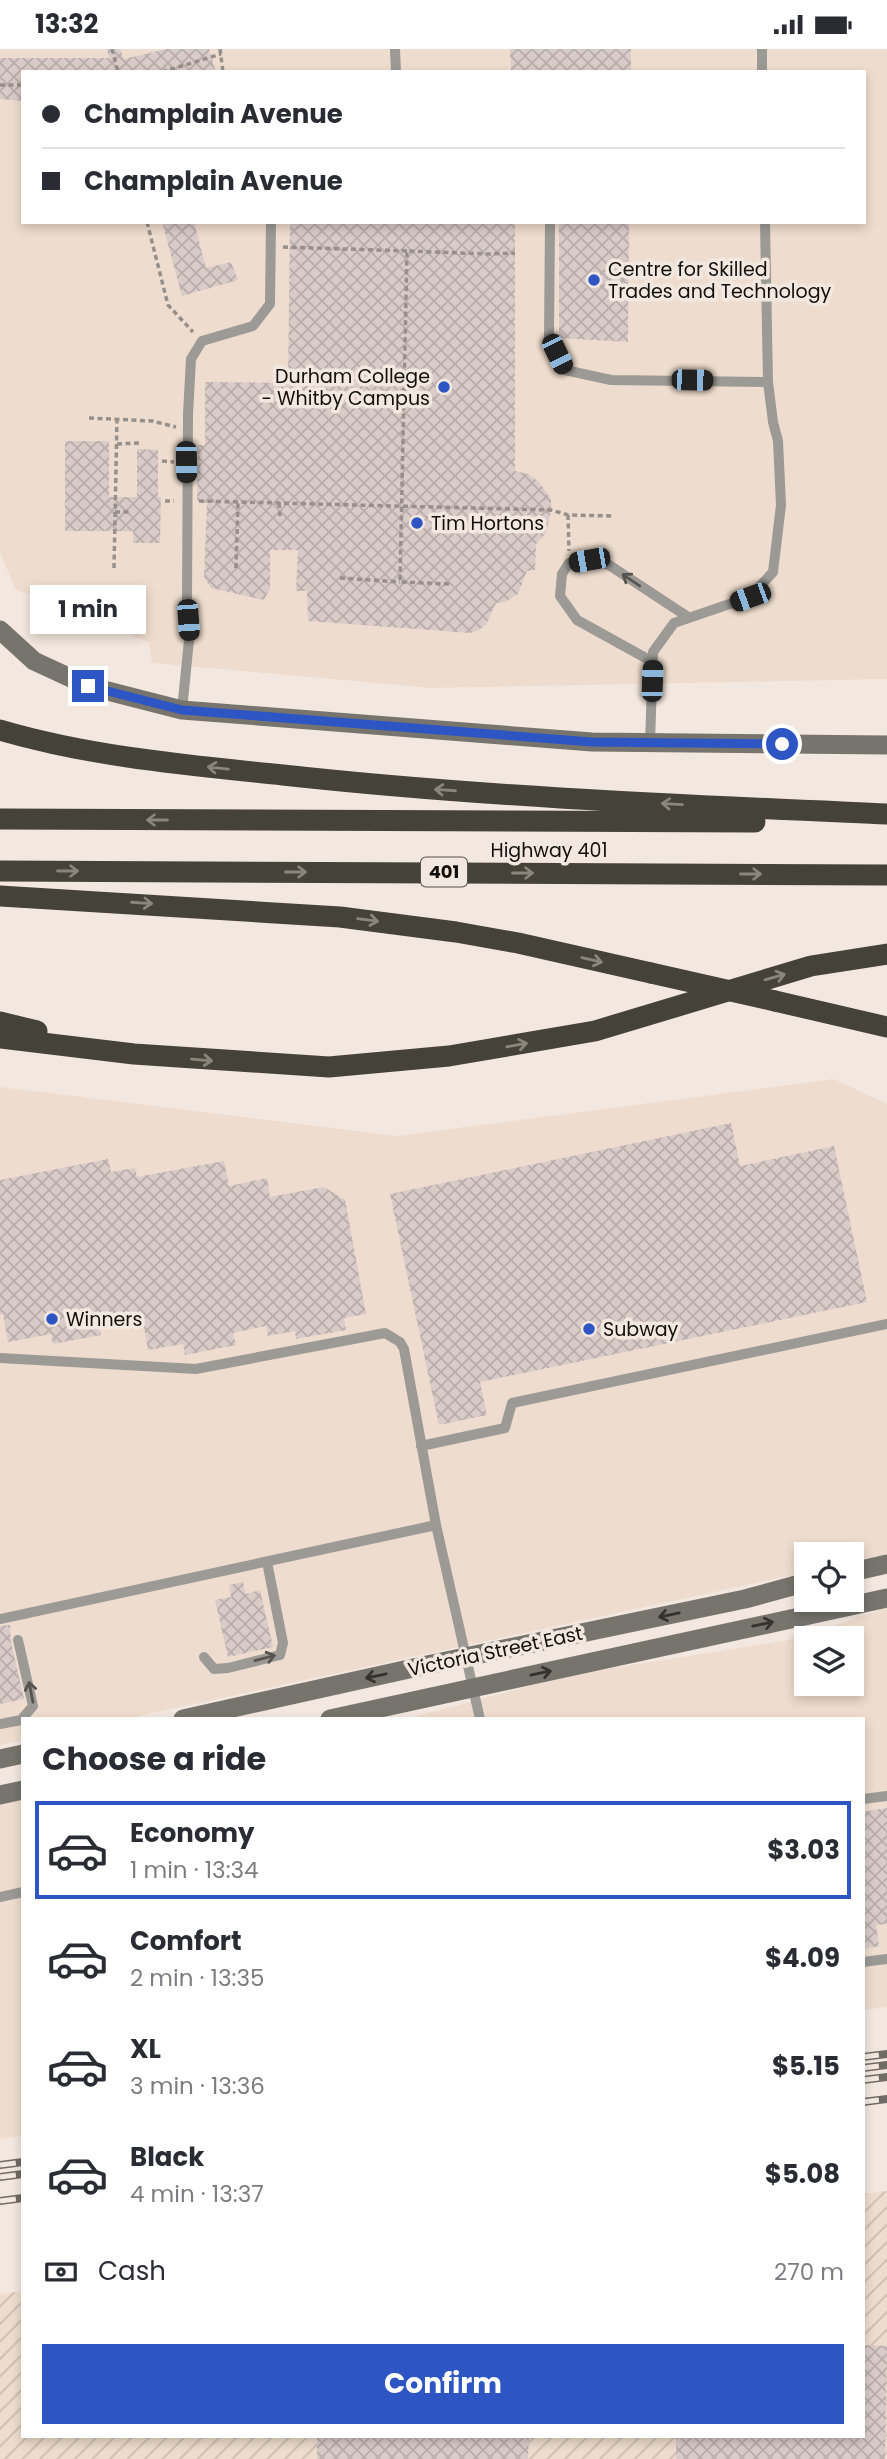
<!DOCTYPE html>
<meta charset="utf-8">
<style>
body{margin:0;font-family:Poppins,sans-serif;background:#f2f2f3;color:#2b2b33;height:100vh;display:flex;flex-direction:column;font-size:26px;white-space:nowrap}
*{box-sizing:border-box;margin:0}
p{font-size:23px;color:#7c7c81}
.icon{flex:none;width:38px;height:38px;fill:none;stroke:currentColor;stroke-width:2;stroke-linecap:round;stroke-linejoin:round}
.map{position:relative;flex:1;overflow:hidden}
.sheet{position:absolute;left:21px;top:1668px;width:844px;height:721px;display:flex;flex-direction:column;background:#fff;border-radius:0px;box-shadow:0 4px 10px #0003}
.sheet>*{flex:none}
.top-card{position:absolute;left:21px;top:21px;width:845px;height:154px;border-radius:0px;box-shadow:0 4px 10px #0003;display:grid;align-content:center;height:154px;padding:0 21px;background:#fff}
.fabs{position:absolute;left:794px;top:1493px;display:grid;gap:14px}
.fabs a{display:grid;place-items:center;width:70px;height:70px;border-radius:0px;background:#fff;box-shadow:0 4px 10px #0003;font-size:35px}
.end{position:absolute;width:32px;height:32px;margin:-16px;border:9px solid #2e55c4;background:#fff;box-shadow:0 0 0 4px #fff}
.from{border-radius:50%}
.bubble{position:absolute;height:49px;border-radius:0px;background:#fff;box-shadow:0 4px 10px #0003;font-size:23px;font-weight:700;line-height:49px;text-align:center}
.car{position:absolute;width:21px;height:42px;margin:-21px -10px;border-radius:9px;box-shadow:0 0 5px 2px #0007;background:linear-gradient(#222 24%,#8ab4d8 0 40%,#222 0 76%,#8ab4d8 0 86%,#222 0)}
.top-card b{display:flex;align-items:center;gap:24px;height:66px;font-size:26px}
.top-card b+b{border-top:2px solid #e1e1e2}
.top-card i{width:18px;height:18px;background:#2b2b33}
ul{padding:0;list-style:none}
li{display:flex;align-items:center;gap:21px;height:98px;margin:0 14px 10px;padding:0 7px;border:4px solid transparent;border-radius:0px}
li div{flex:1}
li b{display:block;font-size:26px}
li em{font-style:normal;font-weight:700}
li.on{border-color:#2e55c4}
li>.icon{width:63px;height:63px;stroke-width:1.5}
h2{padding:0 21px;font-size:32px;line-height:84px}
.pay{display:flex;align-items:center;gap:18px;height:77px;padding:0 21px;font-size:26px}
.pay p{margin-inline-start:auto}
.primary-button{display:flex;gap:14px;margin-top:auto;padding:14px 21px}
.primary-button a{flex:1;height:80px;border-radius:0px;background:#2e55c4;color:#fff;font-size:28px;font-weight:700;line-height:80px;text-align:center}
.status{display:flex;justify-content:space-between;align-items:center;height:49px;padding:0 35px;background:#fff;direction:ltr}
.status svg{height:19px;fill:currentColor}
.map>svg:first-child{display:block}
</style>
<div class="status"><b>13:32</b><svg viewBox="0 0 49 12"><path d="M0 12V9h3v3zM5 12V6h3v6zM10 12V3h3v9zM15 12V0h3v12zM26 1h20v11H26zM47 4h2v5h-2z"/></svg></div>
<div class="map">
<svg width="887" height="2410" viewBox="0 0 887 2410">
<defs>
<pattern id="industrial-furrows" width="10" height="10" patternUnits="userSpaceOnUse" patternTransform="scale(1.75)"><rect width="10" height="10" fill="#eeddce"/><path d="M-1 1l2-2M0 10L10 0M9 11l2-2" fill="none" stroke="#cbbcb0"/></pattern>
<pattern id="building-cross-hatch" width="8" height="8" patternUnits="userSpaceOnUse" patternTransform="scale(1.75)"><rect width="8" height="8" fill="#d9cbc8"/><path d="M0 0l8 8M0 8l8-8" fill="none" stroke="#b9adab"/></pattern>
</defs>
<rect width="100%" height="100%" fill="#f3e8df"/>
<path fill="#eeddce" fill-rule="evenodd" d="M0 0H887V630L432 639 152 614 149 593 15 540 0 503ZM23 23H864V173H23Z
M834 1030 887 1055V1505L852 1513V1505H807V1523L129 1669 23 1670V1691L0 1696V1038L397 1087Z
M887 1559V1958L863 1961V1670H406L575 1625 789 1591ZM807 1589H852V1634H807Z
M23 1745V2087L0 2090V1750Z"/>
<path fill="url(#industrial-furrows)" d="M887 2142V2410H0V2245L23 2242V2387H863V2145Z"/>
<path fill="url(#building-cross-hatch)" d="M107 0H120L124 10 166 0H209L216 23H23V52L0 50V9H109Z
M510 0H631V23H511Z
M162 173H194L206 219 231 213 238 231 182 247Z
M290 173H515V422L528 425 539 433 551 450V461L546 484 536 495 535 521 527 522 518 545 505 553 496 554 486 576 479 581 470 584 308 572 307 542H296L298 501H270V539L264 551 211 539 204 528 207 454 197 452 198 396H205V333L288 334Z
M559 173H629L628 293 559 289Z
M65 392H109V448H137V400L158 401V448H161L160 494H133V482H65Z
M731 1074 740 1117 834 1097 867 1253 480 1333 487 1366 439 1376 390 1145Z
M108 1110 111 1123 135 1119 137 1128 224 1112 229 1137 267 1129 270 1148 324 1138 345 1151 366 1265 344 1269 346 1281 296 1290 295 1282 268 1287 266 1277 233 1284 236 1296 185 1306 183 1295 148 1301 142 1267 99 1275 101 1286 53 1295 51 1285 8 1293 3 1265 0 1266V1131Z
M243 1533 246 1545 260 1541 273 1598 228 1608 215 1551 231 1548 229 1536Z
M10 1576 11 1593 24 1650 0 1655V1577Z
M887 1759V1875L876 1876 879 1897 863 1900V1763Z
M863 2296 887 2297 885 2410H676V2387H863Z
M317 2387H529L528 2410H317Z"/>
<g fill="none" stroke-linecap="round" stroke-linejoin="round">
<path stroke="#978f89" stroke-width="3.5" stroke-dasharray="5 3.5" stroke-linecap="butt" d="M112 0 118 23
M220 0 223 23
M162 23 221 5
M0 36H23
M147 173 168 256 193 283
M283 198 407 202
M89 369 152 372 176 378
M117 395 139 394
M162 412 174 413
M165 452H174
M199 452 551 461 568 466 613 467
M279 454 280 467
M115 463H132
M568 466 569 502
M114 519 117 370
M236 519 238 454
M340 529 400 533
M449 535 400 533 407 202 488 205 515 204"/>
<path stroke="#9c9a95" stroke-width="10" d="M395 0 396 23
M762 0V23
M550 173 549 288 565 321 611 331 768 333
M653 613 577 571 560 547 562 525 569 514 589 511 609 516 688 568
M182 661 189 591 187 551 188 365 191 310 202 292 253 277 270 255 271 173
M650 694 653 603 674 574 750 548 773 523 781 456 778 392 773 373 768 333 765 173
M0 1309 196 1320 385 1284 400 1293 404 1300 436 1476
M421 1397 505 1379 512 1354 887 1275
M0 1570 436 1476 480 1670
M204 1608 214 1620 228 1619 280 1606 283 1594 267 1513
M0 1675 21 1671 33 1657 18 1591
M863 1750 887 1747
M0 1848 23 1843
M863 1913 887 1910"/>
<path stroke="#76746d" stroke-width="19" d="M0 581 34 612 88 637 182 661 592 693 887 696
M852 1523 887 1515
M183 1670 427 1616 745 1550 807 1533
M330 1670 887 1549
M0 1710 23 1705
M0 1746 23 1741"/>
<path stroke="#454339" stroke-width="21" d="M0 681C92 708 188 716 283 726 483 748 685 756 887 765
M0 770 755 773
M0 822 887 826
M0 847 340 868 456 883 518 894 651 924
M775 952 887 978
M0 973 37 982
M0 989 134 1005 329 1018 449 1007 595 982 811 917 887 905"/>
<defs>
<path id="rail" d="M863 2008 887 2005
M863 2019 887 2016
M863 2031 887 2028
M863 2053 887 2050
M0 2116 23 2113
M0 2128 23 2125
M0 2152 23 2149"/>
</defs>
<use href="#rail" stroke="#716b65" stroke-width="8"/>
<use href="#rail" stroke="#f3e8df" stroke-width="5" stroke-dasharray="16" stroke-linecap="butt"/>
<path stroke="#454339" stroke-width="21" d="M651 924 775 952"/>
</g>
<defs><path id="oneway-shaft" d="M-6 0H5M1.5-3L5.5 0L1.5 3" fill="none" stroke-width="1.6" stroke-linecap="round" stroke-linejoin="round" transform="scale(1.75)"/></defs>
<g stroke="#575450">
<use href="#oneway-shaft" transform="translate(631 531) rotate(-146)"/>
<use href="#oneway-shaft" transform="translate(265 1609) rotate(-15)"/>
<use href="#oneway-shaft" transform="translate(31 1643) rotate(-101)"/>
</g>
<g stroke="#8b857b">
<use href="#oneway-shaft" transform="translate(218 719) rotate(-174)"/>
<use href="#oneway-shaft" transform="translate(445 741) rotate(-176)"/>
<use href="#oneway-shaft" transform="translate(672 755) rotate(-177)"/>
<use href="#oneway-shaft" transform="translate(157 771) rotate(-180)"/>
<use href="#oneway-shaft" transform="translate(68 822)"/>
<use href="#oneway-shaft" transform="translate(296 823)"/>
<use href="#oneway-shaft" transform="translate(523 824)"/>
<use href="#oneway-shaft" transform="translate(751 825)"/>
<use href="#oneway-shaft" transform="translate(142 854) rotate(4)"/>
<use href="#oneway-shaft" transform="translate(368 871) rotate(7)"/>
<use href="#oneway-shaft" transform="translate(592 911) rotate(13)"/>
<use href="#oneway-shaft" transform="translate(775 928) rotate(-16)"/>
<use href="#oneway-shaft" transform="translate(517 996) rotate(-10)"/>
<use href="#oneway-shaft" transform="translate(202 1011) rotate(5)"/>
</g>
<g stroke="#35322e">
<use href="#oneway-shaft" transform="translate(669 1566) rotate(168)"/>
<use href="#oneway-shaft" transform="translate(763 1575) rotate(-12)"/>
<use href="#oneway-shaft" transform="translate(541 1624) rotate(-12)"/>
<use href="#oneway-shaft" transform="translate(376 1627) rotate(168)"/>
</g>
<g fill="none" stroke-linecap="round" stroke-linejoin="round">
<path stroke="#2e55c4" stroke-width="9" d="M88 637 182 661 592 693 782 695"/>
</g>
<g fill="#2e55c4" stroke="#f3e8df" stroke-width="2.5">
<circle cx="594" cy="231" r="7"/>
<circle cx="444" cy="338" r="7"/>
<circle cx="417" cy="474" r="7"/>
<circle cx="52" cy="1270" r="7"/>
<circle cx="589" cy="1280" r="7"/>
</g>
<g text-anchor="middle" stroke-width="7" stroke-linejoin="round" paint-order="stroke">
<rect fill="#f3e8df" stroke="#56504b" stroke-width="2" x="421" y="808.5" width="46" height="29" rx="5"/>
<g font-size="18" font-weight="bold" fill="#120f0c">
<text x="444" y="829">401</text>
</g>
<g font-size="19" fill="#120f0c" stroke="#f3e8df" text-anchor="start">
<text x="608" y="227">Centre for Skilled<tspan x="608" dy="22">Trades and Technology</tspan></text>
<text x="430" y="334" text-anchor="end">Durham College<tspan x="430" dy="22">- Whitby Campus</tspan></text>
<text x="431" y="481">Tim Hortons</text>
<text x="66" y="1277">Winners</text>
<text x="603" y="1287">Subway</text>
</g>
<g font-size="19" fill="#120f0c" stroke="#f3e8df">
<text x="549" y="808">Highway 401</text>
<text transform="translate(495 1602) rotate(-12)" y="7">Victoria Street East</text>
</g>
</g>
</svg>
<div class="fabs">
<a><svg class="icon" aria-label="locate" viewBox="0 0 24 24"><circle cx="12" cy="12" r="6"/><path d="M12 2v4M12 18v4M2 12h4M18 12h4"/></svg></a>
<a><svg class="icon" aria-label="layers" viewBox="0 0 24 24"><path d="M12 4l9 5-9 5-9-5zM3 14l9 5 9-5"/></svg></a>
</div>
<i class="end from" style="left:782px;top:695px"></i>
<i class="end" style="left:88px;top:637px"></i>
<div class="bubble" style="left:30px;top:536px;width:116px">1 min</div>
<i class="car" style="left:557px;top:305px;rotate:154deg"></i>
<i class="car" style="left:692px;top:331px;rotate:91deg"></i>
<i class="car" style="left:186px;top:413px;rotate:179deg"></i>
<i class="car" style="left:589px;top:511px;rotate:260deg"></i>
<i class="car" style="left:750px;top:548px;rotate:250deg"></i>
<i class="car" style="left:188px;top:571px;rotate:176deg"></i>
<i class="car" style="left:652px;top:632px;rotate:2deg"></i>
<div class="top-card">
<b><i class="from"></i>Champlain Avenue</b>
<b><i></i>Champlain Avenue</b>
</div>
<section class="sheet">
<h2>Choose a ride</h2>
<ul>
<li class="on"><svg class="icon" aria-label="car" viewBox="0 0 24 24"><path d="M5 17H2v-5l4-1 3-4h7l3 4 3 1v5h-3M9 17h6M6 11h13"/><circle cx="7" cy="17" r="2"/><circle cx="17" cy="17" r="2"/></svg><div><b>Economy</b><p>1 min · 13:34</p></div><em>$3.03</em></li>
<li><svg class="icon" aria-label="car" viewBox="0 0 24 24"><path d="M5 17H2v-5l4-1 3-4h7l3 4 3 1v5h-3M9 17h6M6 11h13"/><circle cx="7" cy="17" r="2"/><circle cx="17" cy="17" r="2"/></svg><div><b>Comfort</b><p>2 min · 13:35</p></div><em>$4.09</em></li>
<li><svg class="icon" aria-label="car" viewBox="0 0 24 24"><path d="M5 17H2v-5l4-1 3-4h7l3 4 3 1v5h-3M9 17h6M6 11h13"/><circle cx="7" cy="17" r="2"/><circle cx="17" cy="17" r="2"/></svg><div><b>XL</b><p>3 min · 13:36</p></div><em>$5.15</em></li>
<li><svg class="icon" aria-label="car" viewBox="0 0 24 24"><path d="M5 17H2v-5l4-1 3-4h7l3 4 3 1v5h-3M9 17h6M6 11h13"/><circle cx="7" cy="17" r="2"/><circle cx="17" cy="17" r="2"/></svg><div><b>Black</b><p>4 min · 13:37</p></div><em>$5.08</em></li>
</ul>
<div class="pay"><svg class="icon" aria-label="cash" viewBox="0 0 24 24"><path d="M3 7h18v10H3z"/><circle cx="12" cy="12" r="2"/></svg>Cash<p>270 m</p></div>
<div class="primary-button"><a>Confirm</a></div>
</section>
</div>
